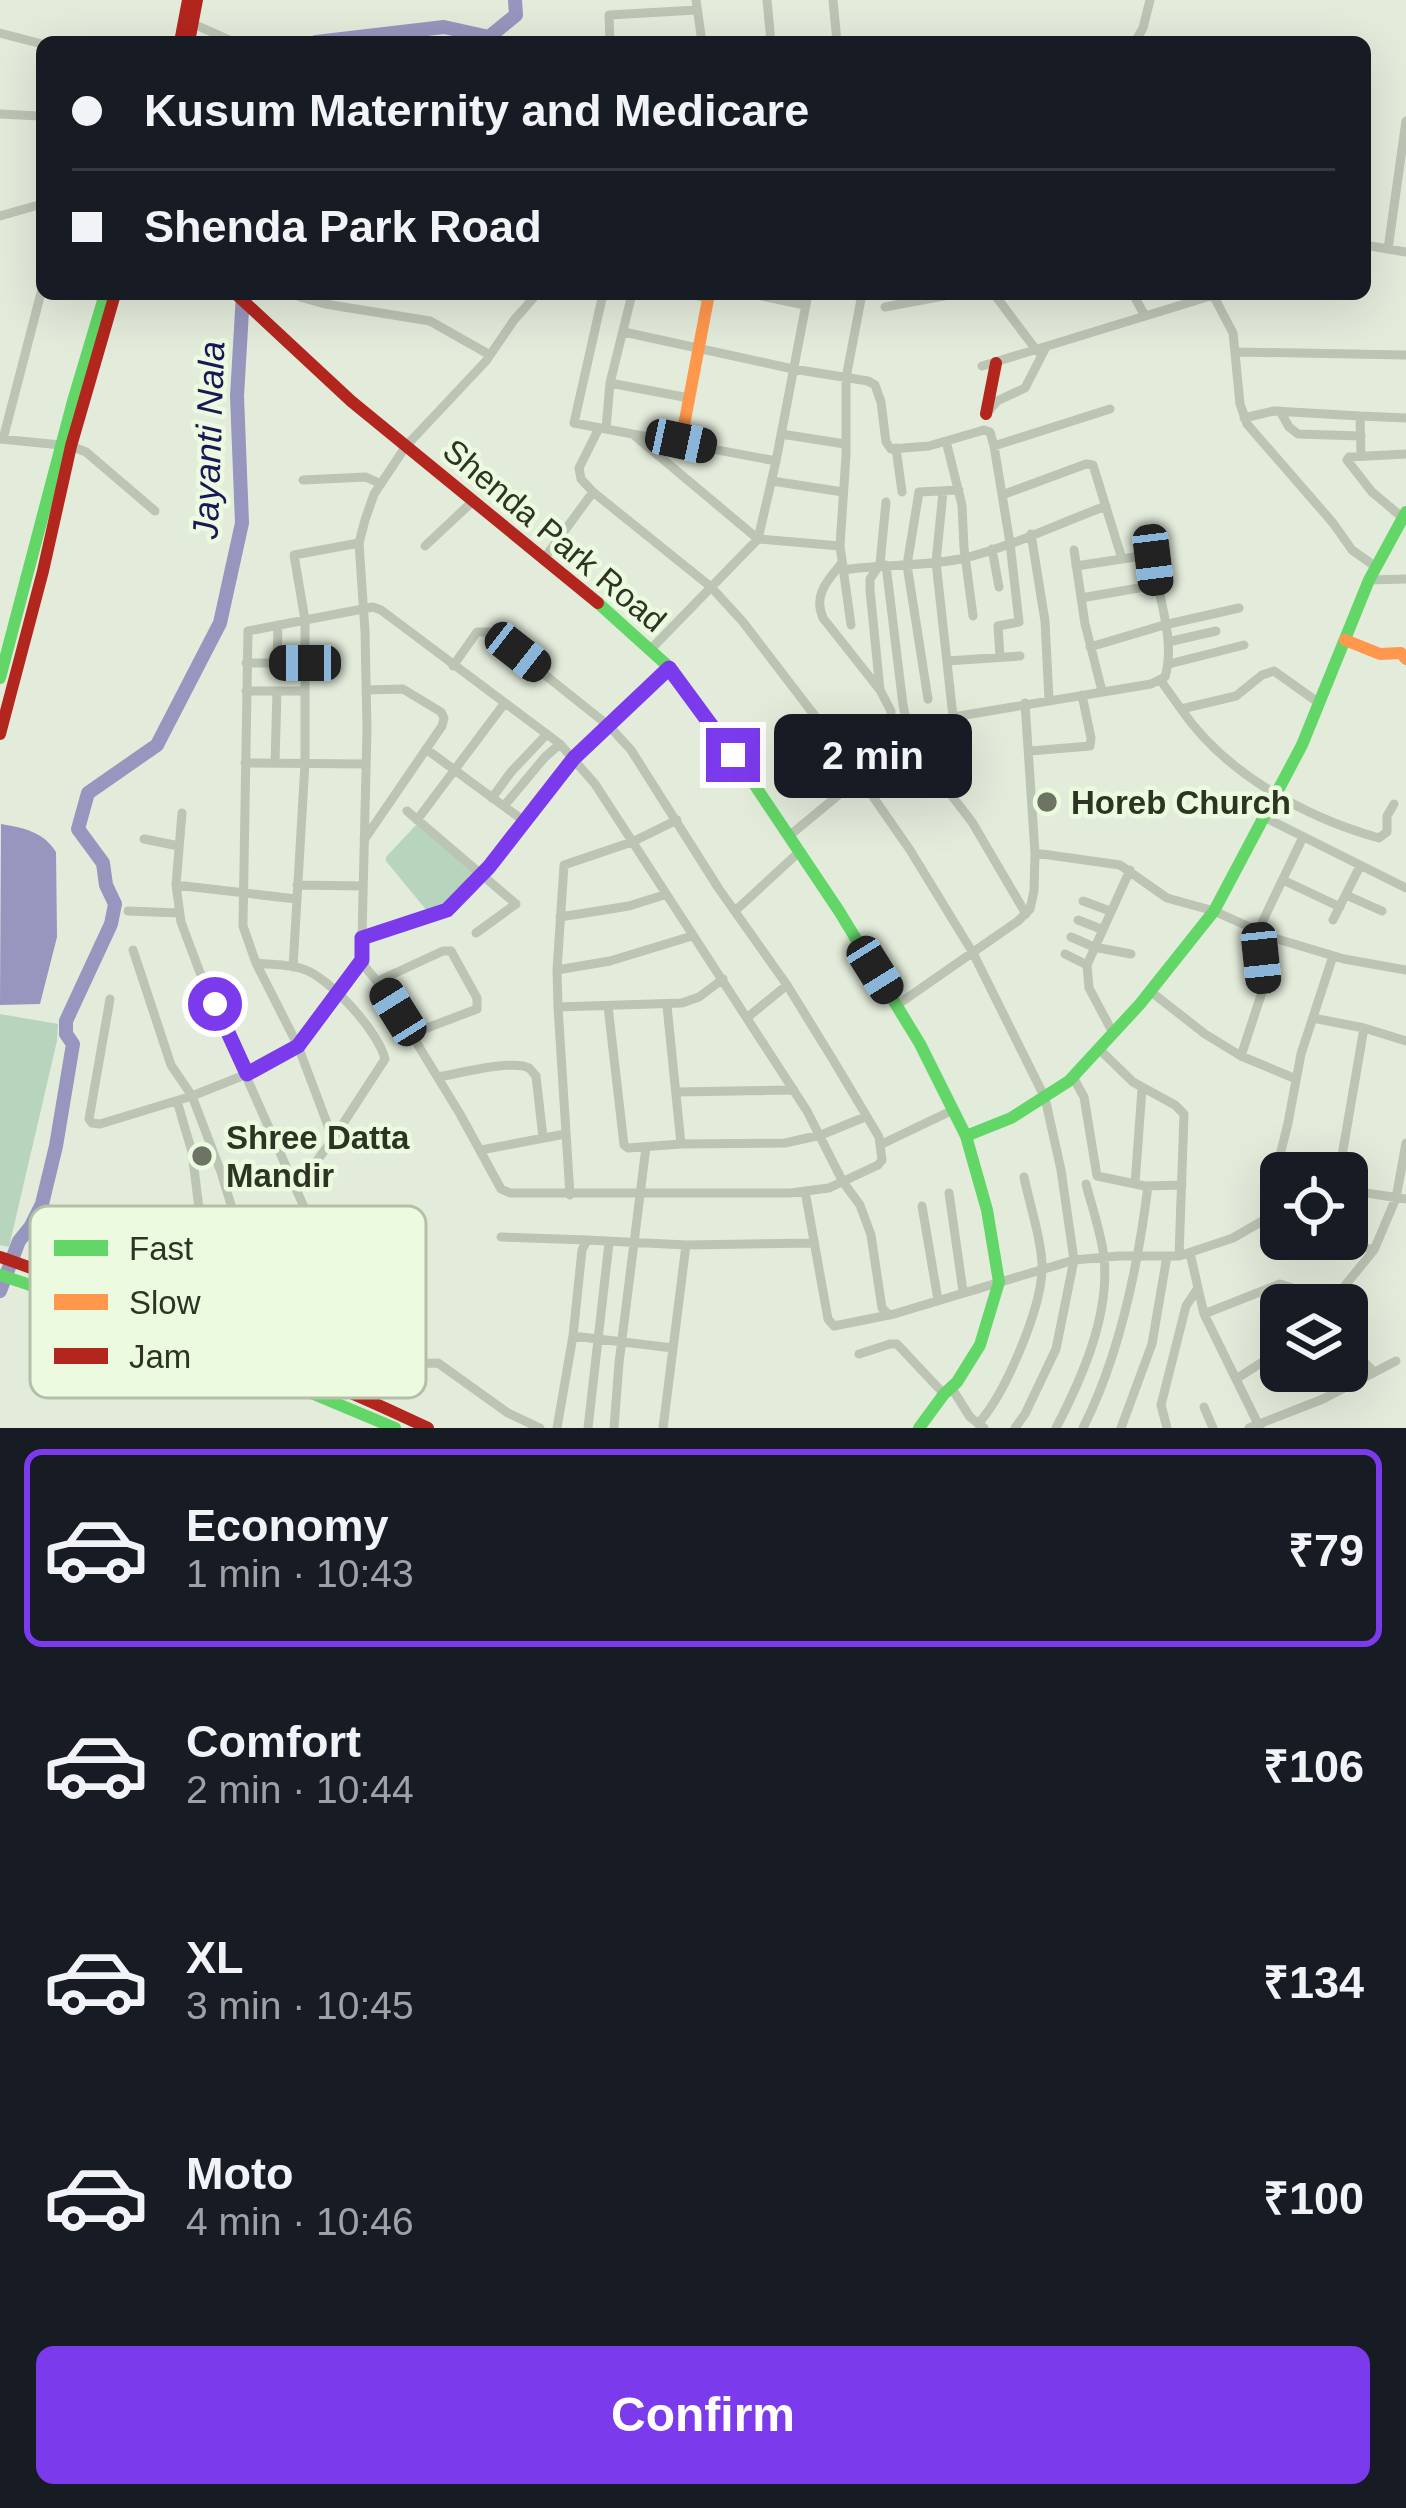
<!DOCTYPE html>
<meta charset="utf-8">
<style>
body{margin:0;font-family:Arial,sans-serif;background:#20242c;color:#f1f3f6;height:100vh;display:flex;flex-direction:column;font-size:45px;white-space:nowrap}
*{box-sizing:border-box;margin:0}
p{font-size:39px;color:#9ea1a6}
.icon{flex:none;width:66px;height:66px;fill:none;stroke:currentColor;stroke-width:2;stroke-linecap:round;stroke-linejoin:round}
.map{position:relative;height:1428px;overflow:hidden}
.side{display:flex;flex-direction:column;background:#171b24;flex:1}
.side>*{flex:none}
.guide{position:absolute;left:36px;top:36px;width:1335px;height:264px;border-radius:18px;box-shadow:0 12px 48px #0002;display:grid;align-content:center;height:264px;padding:0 36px;background:#171b24}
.tools{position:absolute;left:1260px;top:1152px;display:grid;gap:24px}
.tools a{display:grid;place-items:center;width:108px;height:108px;border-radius:18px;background:#171b24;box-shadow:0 12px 48px #0002;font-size:60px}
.end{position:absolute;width:54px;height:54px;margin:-27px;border:15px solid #7c3aed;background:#fff;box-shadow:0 0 0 6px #fff}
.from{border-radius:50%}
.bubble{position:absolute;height:84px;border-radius:18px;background:#171b24;box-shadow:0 12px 48px #0002;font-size:39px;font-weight:600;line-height:84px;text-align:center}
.car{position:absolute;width:36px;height:72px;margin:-36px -18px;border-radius:15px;box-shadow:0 0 9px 3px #0007;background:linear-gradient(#222 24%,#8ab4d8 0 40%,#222 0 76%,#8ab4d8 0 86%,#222 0)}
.guide b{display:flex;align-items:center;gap:42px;height:114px;font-size:45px}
.guide b+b{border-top:3px solid #363941}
.guide i{width:30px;height:30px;background:#f1f3f6}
ul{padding:21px 0 0;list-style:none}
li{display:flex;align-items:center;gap:36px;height:198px;margin:0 24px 18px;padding:0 12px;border:6px solid transparent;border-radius:18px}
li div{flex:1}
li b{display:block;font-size:45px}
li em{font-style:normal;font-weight:600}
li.selected{border-color:#7c3aed}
li>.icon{width:108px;height:108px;stroke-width:1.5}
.cta{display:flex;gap:24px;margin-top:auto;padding:24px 36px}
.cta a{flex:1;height:138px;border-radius:18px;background:#7c3aed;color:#fff;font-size:48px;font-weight:600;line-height:138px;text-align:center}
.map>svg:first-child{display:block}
</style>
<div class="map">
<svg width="1406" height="1428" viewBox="0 0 1406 1428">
<rect width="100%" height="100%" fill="#e3ecdb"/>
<path fill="#b7d5bd" d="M416 825 479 872 447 910 432 917 386 861V857Z
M0 1014 58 1024 57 1041 9 1247 0 1245Z"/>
<path fill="#9696be" d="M1 824C23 828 43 831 56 852L57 937 40 1004 0 1005Z"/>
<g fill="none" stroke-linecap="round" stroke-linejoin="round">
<path stroke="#9696be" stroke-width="14" d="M316 42 444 27 489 37 516 15 515 0
M0 1291 19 1241 31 1226 42 1204 56 1146 73 1044 66 1034V1021L111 924 115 904 106 885 103 863 78 829 88 793 157 745 220 623 242 523 237 396 243 294"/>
<path stroke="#bcc4b4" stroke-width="9" d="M696 0 702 42
M767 0 771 42
M833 0 837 42
M189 22 234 42
M0 33 42 44
M610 42 609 15 697 10
M1135 42 1143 28 1150 0
M0 114 39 116 42 124
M1406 121 1388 249 1406 252
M0 216 42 204
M1365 245 1388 249
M603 294 574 423 776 461
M690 294 708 298
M752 294 805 305
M994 294 1037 351
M1133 294 1145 316
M1213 295 1233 333 1240 404 1247 424 1333 523 1352 550 1376 567
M300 297 325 304 430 321 490 355
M885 307 954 294
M624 332 793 369 868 381 875 385 881 402 886 442 891 449 929 446 984 430 990 432 994 446 1110 409
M1236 352 1406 355
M982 366 1217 294
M610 383 689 398
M1280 411 1289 427 1298 434 1361 436
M987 413 997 401 1025 388 1045 349
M1244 418 1274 411 1360 416
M599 428 579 468 581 479 593 492 711 587 743 622 835 742 910 850 973 953 1045 1098 1061 1170 1074 1260 1056 1349 1025 1414 1015 1428
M606 429 610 383 632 294
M781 434 845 444
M635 436 758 539 840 546
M0 439 71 446 86 452 155 511
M3 439 42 289
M946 441 962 505 964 548 973 616
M994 446 1010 543 1019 622 998 626 1000 657
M896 448 902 492
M1361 456 1360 416 1406 418
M303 480 366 477 381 484
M772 481 843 492
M943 492 936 562 953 717
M886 502 880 564 870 579V590L880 690 891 711V732L901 748
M1403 518 1372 492 1347 460 1349 457 1406 454
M1031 534 1045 621 1049 700
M425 546 472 502
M992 549 999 587
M1074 550 1085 624 1102 691
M543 560 593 492
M842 563C827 581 813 595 823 618L880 690
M886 565 903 705 911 743 972 822 1026 914
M1076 566 1122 559
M843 570C883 564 925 567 965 558 1013 546 1060 523 1106 506
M1369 580 1406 579
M1081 598 1156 585
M851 625 840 546 846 455V378L862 294
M1168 642 1216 631
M1090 647 1164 625 1239 608
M651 649 758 539 776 461 808 294
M947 661 1020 656
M246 663H305
M277 663 278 625
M1169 664 1244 645
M453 666 477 632H491L609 726 631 750 719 889 787 985 835 1063 879 1137 882 1160 878 1165 829 1188 790 1193H510L501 1189 460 1114 385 991 365 967 362 938 367 729 365 631 359 543 365 520 374 494 406 446 486 361 514 320 537 294
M1161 681 1181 709 1236 696 1262 675 1274 671 1319 703
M246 691H305
M928 699 907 565 919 492 959 490
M1181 709C1225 773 1304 817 1379 838L1387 832V816L1394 804
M426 749 524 821
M1030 751 1090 746 1091 738 1082 695
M245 763 366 764
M275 763 277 691
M492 798 511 772 547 734
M504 806 545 757 560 744
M407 811 516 904 476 933
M182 813 176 885 181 922 199 970 304 1207C311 1251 311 1269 286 1307
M1264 817 1406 888
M417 820 504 704
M677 820 632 842 564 865 557 970 558 1007 682 1003 699 997 723 979
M789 836 859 778 953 717 1151 684 1165 677C1176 640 1158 597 1153 560L1148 555 1122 559 1093 465 1086 464 1002 495
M144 839 179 846
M364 840 442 726 444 718 441 712 403 689 366 690
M1035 853 1120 865 1167 898 1214 911 1274 938 1344 959 1406 970
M1283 880 1340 907
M176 885 296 899
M297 885 363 886
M1346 895 1382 911
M1083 901 1110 911
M128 911 179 913
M735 911 799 852
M560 917 629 906 664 895
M1078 920 1101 929
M1333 920 1360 866
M1071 937 1094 947 1131 954
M362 938 447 910 489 867 574 758 669 667
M133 950 171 1065 192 1096 221 1172 260 1300
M1065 954 1087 965
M256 963C271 965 288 964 303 969 329 977 379 1032 385 1059L333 1139 296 1189
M293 967 305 763V620L294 555 359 543
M557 970 610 961 692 936
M378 981 443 951H451L477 998V1009L411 1034
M1150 991 1205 1034 1241 1056 1296 1079
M110 999 89 1119 92 1123 100 1124 192 1096 247 1074 298 1046 362 960
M897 1005 1018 921 1030 909 1034 891 1035 853 1025 703
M608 1006 624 1145 628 1148 681 1144
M667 1006 681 1144 785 1143 821 1135 865 1117
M558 1007 570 1195
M748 1017 787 985
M1313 1018 1364 1028 1406 1041
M1113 1033 1089 988 1087 965 1130 870
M1098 1048 1133 1082 1175 1105 1184 1114 1179 1256
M1241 1056 1264 986 1258 931 1303 837
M438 1077C457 1074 513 1059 529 1068 532 1070 533 1073 536 1076L543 1138
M1073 1077 1084 1097 1097 1176 1145 1186 1182 1185
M676 1092 794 1090
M177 1101 192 1152 204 1249
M333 1139 298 1046 256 963 243 926 248 631 373 607 381 610 560 744 595 784 807 1111 843 1182 860 1205 871 1235 882 1308 888 1314
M882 1144 953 1110
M481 1150 565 1134
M1339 1173 1364 1028
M1135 1184 1142 1089
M1347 1190 1406 1199
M805 1191 828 1319 834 1326 894 1314 1074 1260 1119 1256H1179L1233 1238 1264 1220 1288 1123 1301 1054 1333 956
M949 1193 963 1291
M922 1206 938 1300
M1264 1220 1281 1228
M501 1237 587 1240
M1332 1239 1374 1250
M1190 1253 1204 1314 1260 1428
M1329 1305 1374 1250 1396 1198 1406 1143
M1204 1314 1280 1284 1327 1299 1331 1303
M573 1336 673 1348
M226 1341 247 1305 260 1300 286 1307 310 1323 376 1357 402 1364 438 1363 508 1413 540 1428
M1347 1345 1373 1371
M859 1354 890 1344H897L944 1394
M1236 1379 1281 1350
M951 1387 970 1417 984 1428
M1204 1407 1213 1428
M978 1424C1005 1394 1041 1310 1042 1269 1043 1245 1029 1202 1024 1177
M557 1428 573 1336 582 1250 587 1240 686 1245 814 1243
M588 1428 609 1243
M614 1428 619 1363 646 1147
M663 1428 686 1245
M1056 1428C1082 1378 1110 1315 1104 1257 1101 1233 1092 1207 1086 1184
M1083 1428C1120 1355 1138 1266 1148 1186
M1121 1428 1152 1344 1167 1256
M1167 1428 1161 1405 1186 1306 1198 1288
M1249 1428 1323 1399 1396 1361"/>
<path stroke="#63d668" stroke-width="12" d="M598 603 669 667 754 784 839 911 920 1044 966 1136 987 1210 999 1282 980 1345 957 1382 944 1394 919 1428
M0 678 73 401 105 294
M966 1136 1011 1118 1069 1081 1140 1004 1214 911 1302 745 1369 580 1406 512
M0 1275 144 1323 395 1428"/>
<path stroke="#ff974d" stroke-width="12" d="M681 441 709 294
M1345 640 1380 654 1401 653 1406 659"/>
<path stroke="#b3261e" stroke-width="12" d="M180 42 188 0
M189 42 197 0
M236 294 351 401 598 603
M986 414 996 363
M0 734 43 571 71 446 115 294
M0 1257C145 1308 289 1362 428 1428"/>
</g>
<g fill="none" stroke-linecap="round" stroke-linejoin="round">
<path stroke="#7c3aed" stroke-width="15" d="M215 1004 247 1074 298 1046 362 960V938L447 910 489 867 574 758 669 668 733 755"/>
</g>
<g fill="#6d7463" stroke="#ecfae0" stroke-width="4.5">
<circle cx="1047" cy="802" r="12"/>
<circle cx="202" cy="1156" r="12"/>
</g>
<g text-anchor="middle" stroke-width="9" stroke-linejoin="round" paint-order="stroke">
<g font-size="33" fill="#2e3423" stroke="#ecfae0">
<text transform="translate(555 535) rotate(40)" y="12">Shenda Park Road</text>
</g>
<g font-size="33" font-weight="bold" fill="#2e3423" stroke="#ecfae0" text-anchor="start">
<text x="1071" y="814">Horeb Church</text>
<text x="226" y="1149">Shree Datta<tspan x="226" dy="38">Mandir</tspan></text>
</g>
<g font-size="36" font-style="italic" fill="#1c1658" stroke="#ecfae0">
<text transform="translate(208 440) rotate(-88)" y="13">Jayanti Nala</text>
</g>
</g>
<rect x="30" y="1206" width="396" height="192" rx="18" fill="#ecfae0" stroke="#b3bfa7" stroke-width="3"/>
<rect x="54" y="1240" width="54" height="16" fill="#63d668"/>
<rect x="54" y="1294" width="54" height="16" fill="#ff974d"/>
<rect x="54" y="1348" width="54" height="16" fill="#b3261e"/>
<g font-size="33" fill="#2e3423">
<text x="129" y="1260">Fast</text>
<text x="129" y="1314">Slow</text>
<text x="129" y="1368">Jam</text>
</g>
</svg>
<div class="tools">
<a><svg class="icon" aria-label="locate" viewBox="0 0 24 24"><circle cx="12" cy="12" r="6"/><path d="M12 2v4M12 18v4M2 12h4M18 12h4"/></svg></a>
<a><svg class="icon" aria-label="layers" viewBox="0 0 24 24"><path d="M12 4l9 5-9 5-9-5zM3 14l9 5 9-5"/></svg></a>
</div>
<i class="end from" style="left:215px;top:1004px"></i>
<i class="end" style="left:733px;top:755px"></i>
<div class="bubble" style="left:774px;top:714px;width:198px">2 min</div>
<i class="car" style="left:681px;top:441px;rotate:102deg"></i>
<i class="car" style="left:1153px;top:560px;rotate:173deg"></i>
<i class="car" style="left:518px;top:652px;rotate:128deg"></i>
<i class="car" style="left:305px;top:663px;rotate:270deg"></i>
<i class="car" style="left:1261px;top:958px;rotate:174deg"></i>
<i class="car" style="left:875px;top:970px;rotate:148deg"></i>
<i class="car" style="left:398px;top:1012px;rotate:328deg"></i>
<div class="guide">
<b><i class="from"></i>Kusum Maternity and Medicare</b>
<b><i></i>Shenda Park Road</b>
</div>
</div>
<section class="side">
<ul>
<li class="selected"><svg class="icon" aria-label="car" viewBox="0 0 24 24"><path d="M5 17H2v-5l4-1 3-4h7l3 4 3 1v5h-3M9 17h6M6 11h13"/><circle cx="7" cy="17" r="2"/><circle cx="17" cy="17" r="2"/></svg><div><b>Economy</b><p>1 min · 10:43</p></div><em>₹79</em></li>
<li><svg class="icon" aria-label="car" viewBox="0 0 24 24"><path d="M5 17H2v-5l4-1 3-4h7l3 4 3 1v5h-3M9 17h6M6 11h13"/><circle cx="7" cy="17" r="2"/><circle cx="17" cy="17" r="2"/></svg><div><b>Comfort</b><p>2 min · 10:44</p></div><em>₹106</em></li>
<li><svg class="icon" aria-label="car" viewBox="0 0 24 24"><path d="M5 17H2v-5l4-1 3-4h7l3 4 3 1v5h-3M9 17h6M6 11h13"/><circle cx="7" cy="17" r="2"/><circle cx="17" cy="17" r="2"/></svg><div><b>XL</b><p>3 min · 10:45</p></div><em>₹134</em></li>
<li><svg class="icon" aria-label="car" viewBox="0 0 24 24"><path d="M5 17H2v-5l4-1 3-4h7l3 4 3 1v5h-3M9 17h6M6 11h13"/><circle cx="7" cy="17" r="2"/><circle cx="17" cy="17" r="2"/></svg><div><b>Moto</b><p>4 min · 10:46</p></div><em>₹100</em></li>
</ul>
<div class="cta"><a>Confirm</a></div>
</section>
